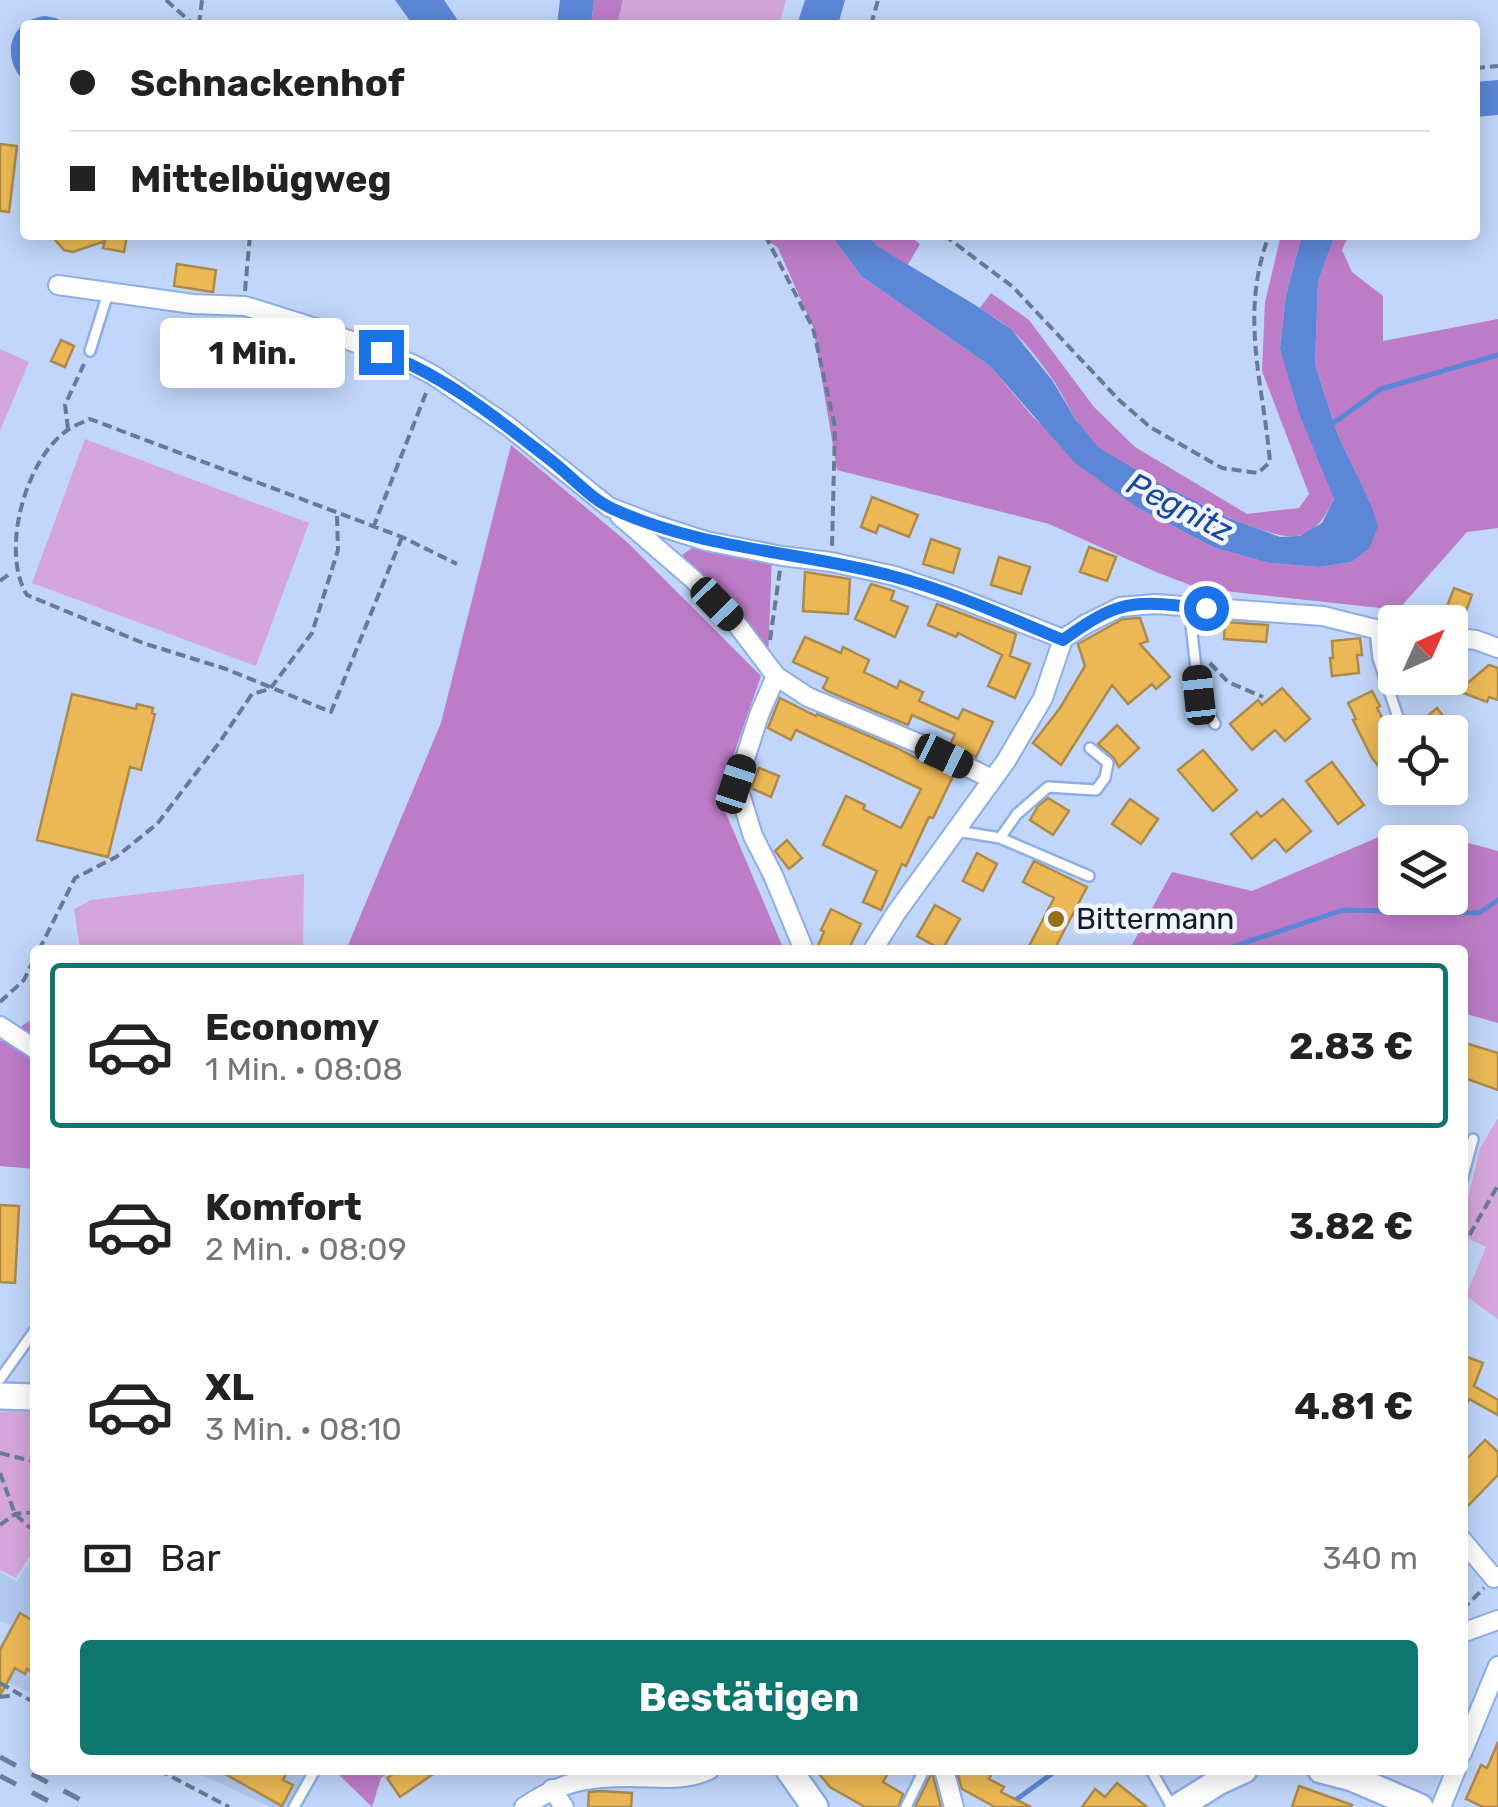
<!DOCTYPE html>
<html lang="de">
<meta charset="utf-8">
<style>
body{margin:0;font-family:Rubik,sans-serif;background:#f6f6f6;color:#222;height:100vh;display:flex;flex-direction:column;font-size:38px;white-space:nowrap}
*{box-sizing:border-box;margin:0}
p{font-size:32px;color:#767676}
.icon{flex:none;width:55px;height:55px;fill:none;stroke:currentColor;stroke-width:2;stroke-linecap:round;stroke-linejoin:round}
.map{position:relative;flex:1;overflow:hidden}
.details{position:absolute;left:30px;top:945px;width:1438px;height:830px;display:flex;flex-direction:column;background:#fff;border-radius:10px;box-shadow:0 5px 25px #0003}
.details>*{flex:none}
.hud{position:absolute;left:20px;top:20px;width:1460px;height:220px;border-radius:10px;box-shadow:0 5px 25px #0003;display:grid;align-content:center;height:220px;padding:0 50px;background:#fff}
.needle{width:65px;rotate:45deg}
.fabs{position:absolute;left:1378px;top:605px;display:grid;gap:20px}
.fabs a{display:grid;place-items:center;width:90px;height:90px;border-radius:10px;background:#fff;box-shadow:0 5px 25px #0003;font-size:50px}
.end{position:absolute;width:45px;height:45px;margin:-22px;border:12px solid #1a73e8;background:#fff;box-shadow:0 0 0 5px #fff}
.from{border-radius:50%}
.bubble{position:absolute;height:70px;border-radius:10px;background:#fff;box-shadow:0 5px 25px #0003;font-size:32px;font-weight:700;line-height:70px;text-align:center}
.car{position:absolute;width:30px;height:60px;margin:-30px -15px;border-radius:12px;box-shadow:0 0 8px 2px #0007;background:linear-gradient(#222 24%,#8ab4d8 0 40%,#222 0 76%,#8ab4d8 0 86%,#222 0)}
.hud b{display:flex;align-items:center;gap:35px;height:95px;font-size:38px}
.hud b+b{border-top:2px solid #e0e0e0}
.hud i{width:25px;height:25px;background:#222}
ul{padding:18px 0 0;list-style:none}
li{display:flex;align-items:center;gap:30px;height:165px;margin:0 20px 15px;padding:0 30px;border:5px solid transparent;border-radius:10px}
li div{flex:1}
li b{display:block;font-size:38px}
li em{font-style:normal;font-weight:700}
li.current{border-color:#0f766e}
li>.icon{width:90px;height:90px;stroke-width:1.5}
.pay{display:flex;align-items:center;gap:25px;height:110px;padding:0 50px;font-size:38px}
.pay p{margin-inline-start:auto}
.primary-button{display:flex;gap:20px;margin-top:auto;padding:20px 50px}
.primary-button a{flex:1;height:115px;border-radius:10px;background:#0f766e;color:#fff;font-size:40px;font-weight:700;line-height:115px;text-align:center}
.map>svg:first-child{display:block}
</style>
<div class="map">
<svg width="1498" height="1807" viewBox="0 0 1498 1807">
<rect width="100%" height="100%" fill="#c1d6fa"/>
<path fill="#b1c8ee" d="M35 1552V1695L0 1679V1646L11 1625 0 1622V1572L17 1581Z
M192 1770H312L291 1807H270Z"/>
<path fill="#d5a6dc" d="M623 0H786L779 25H617Z
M0 349 29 362 0 431Z
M85 439 309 523 256 666 32 583Z
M304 874 303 950H80L74 909 91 900Z
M1498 1118V1319L1466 1296 1486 1247 1463 1236V1220L1480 1148Z
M35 1411V1548L16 1578 0 1570V1412Z"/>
<path fill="#bd7cc8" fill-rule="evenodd" d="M594 0H623L617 25H591Z
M761 235H831L861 276 990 366 1033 417 1138 508 1215 548 1269 563 1319 567 1352 562 1369 549 1370 502 1337 433 1315 364 1318 282 1335 235H1349L1342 250 1352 272 1383 296V341L1498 319V528L1467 532 1398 610 1198 588 1156 572 1049 524 837 470 813 327 778 248Z
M867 235H909L920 244 907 266 876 246Z
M1281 235H1302L1286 295 1280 349 1334 499C1326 515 1317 532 1298 536 1268 544 1123 469 1098 447 1079 430 1068 404 1055 383 1043 365 1027 344 1011 330 1002 321 990 315 980 308L991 293 1029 320 1094 407 1135 447 1247 514 1299 508 1309 494 1262 371 1265 302Z
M511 445 627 542 761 676 719 797 784 950H346L441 723Z
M703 540 772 554 768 660 682 555Z
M1405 826 1498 851V1023L1463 1013 1462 950H1129L1172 872 1252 891ZM1395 842H1450V898H1395Z
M35 1017V1169L0 1166V1041Z
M334 1770H393L381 1778 372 1807Z"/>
<path fill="#5c87d7" d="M395 0H444L461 25H413Z
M560 0H594L591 25H557Z
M805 0H845L838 25H797Z
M45 16 56 18 68 25H25V82C0 58 9 20 45 16Z
M1498 80V115L1475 117V82Z
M831 235H867L877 246 980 308 1011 329 1052 380 1076 420 1098 447 1156 482 1229 518 1280 537 1300 536 1322 523 1334 499 1299 413 1280 349 1286 295 1302 235H1335L1318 282 1315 364 1337 433 1370 502 1378 526 1369 549 1352 562 1319 567 1269 563 1215 548 1138 508 1075 463 990 366 861 276Z"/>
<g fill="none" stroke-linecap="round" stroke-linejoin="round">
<path stroke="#5c87d7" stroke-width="5" d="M1332 424 1381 389 1498 355
M1223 950 1343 910 1479 913 1498 900
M1006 1807 1057 1770"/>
</g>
<path fill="#ebb855" stroke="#ac8a4b" stroke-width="2.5" d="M0 144 17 146 9 212 0 211Z
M51 235H127L124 252 103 248 105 241 73 252 64 250Z
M177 264 216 270 213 292 174 286Z
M61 340 74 346 65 367 51 361Z
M872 497 918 515 909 537 879 525 876 533 861 527Z
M931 539 960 549 953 573 923 564Z
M1089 547 1116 557 1107 581 1080 572Z
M999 557 1030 567 1021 594 991 585Z
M805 572 850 579 848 614 803 611Z
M871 584 894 591 891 600 908 607 895 637 855 619Z
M1454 588 1472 595 1462 622 1444 615Z
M937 604 1016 634 1010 656 1030 664 1015 698 988 686 1002 655 958 633 956 637 928 625Z
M1140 618 1148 641 1140 644 1170 677 1156 689 1152 684 1128 704 1112 685 1061 765 1033 743 1060 708 1085 666 1078 644 1123 619Z
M1225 622 1268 625 1266 642 1224 639Z
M805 637 841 653 843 647 869 660 864 672 897 688 900 681 923 692 919 701 958 719 963 709 993 722 976 757 950 745 955 734 912 715 908 725 827 691 823 688 828 678 793 662Z
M1360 638 1362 655H1357L1359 673 1332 676 1330 658H1333L1332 641Z
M1489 665 1498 668V700L1489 697 1487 702 1458 691Z
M1282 688 1310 719 1285 741 1275 730 1252 750 1230 724 1258 700 1262 705Z
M1372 691 1380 706 1377 708 1395 741V786L1372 758 1353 720 1356 719 1348 703Z
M72 694 136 709 137 704 153 708 152 713 155 714 141 770 130 767 108 857 37 840Z
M780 698 816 716 817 714 897 748 931 766 932 764 954 774 933 818 929 817 906 866 902 864 881 910 863 902 877 871 823 845 846 796 865 805 863 809 901 828 921 789 796 730 791 740 768 728Z
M1437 708 1447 721 1443 725 1449 732H1411V730Z
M1117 725 1139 748 1119 767 1113 757 1098 744Z
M1203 750 1237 790 1213 811 1178 770Z
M1332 762 1364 805 1338 824 1306 781Z
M759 768 779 776 771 797 751 788Z
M1048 798 1069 811 1053 835 1030 820 1038 806Z
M1130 799 1158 819 1141 844 1112 824Z
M1283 799 1311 831 1286 852 1275 839 1252 859 1231 834 1257 812 1261 817Z
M787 840 802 858 789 869 775 851Z
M977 853 997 864 983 891 963 881Z
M1034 861 1087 887 1054 950H1027L1054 898 1023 882Z
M935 905 960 919 942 950 917 936Z
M831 909 861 924 848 950H816L824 932 821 930Z
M1462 1042 1498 1053V1090L1462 1077Z
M0 1205 19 1206 15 1283 0 1282Z
M1462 1355 1483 1363 1474 1386 1498 1400V1415L1469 1399 1462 1413Z
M1485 1440 1498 1452V1475L1462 1512V1464Z
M20 1613 35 1622V1674L27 1669 25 1674 15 1668 0 1696V1650Z
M1498 1742V1807H1483L1466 1799 1481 1765 1487 1768Z
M218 1770H288L283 1780 293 1785 282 1806Z
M399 1770H439L400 1797 387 1778Z
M816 1770H890L883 1782 903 1794 898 1807H865L830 1787Z
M962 1770H994L989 1779 1004 1787 1001 1792 1031 1807H995L962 1789 958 1776Z
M932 1772 941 1807H915Z
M1117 1783 1147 1807H1082L1095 1789 1105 1797Z
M1299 1786 1352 1805 1351 1807H1292Z
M600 1791 632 1793 631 1807H588L589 1792Z"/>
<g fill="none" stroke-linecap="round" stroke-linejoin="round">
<defs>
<path id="service" d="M90 351 108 293
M1189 607 1199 695 1215 724
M1375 630 1378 658 1403 732
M957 831 1000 838 1089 876
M1000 838 1017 814 1048 787 1096 790 1105 778 1108 763 1090 748
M1462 1180 1473 1139
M0 1379 35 1330
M1151 1770 1172 1807
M294 1807 315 1770
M906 1807 924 1770"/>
<path id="minor" d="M58 285 193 304 245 306 319 329 412 364 433 375 508 426 609 507 656 525 706 541 782 556 831 562 895 576 959 598 1063 639
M620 516 694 580 739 627 776 676 808 697 920 744 992 779
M1450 637 1476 640 1498 648
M776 676 759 715 737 784 753 836 773 875 804 950
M873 950 896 913 1006 761 1043 698 1063 639 1086 624 1120 607 1155 604 1323 616 1375 629 1395 631
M0 1026 35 1049
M1462 1540 1494 1578 1498 1576
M1462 1633 1498 1620
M1462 1753 1498 1666
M944 1770 954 1807
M552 1789 564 1807
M524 1807C561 1782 585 1777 630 1777 657 1777 684 1782 709 1770
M1441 1807 1456 1770"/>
<path id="secondary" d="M0 1396 35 1397
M789 1770 815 1807
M1321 1770 1352 1778 1420 1807
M1178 1807 1218 1782 1244 1770"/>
</defs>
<use href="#service" stroke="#8eaee8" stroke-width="14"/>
<use href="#minor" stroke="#8eaee8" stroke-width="22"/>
<use href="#secondary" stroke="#8eaee8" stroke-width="30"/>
<path stroke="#697a97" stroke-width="4" stroke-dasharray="10 5" stroke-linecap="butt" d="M166 0 194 25
M199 25 202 0
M871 25 878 0
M1475 68 1498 66
M765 235 813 328 835 427 832 546
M944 235 1013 287 1119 400 1150 427 1222 468 1258 473 1270 462C1263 381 1239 316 1269 235
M245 291 250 235
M68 429 65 405 84 364
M373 528 426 393
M402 537 331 712 226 669 143 643 27 595C0 552 25 458 69 429 75 425 84 422 90 419L402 537 457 564
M0 581 12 572
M770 640 780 570
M1210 663 1228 682 1263 697
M39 950 75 878 116 857 157 824 219 743 252 694 270 689 312 633 338 550 337 515
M0 1002 24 980 35 957
M1462 1248 1498 1185
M0 1453 35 1462
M0 1473 15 1514 35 1532
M0 1525 15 1514 35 1512
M1462 1610 1484 1588
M0 1683 35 1703
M0 1697 15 1695
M159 1770 229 1807"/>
<use href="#service" stroke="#fff" stroke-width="9"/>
<use href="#minor" stroke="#fff" stroke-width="18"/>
<use href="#secondary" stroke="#fff" stroke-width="25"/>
<path stroke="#6c7c9a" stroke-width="5" stroke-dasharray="18 18" stroke-linecap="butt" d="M0 1757 94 1807
M0 1776 60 1807"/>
</g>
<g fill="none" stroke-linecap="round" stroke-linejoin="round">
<path stroke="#1a73e8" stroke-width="12" d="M381 352C446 376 499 420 553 462 572 477 591 499 613 509 703 550 798 551 892 576 951 591 1007 617 1063 640 1080 628 1099 614 1119 608 1146 599 1179 607 1206 608"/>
</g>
<circle fill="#966f19" stroke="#f2f6fc" stroke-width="4" cx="1056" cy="919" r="10"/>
<g text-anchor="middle" stroke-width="9" stroke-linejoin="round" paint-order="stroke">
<g font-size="30" fill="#101c32" stroke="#f2f6fc" text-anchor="start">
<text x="1076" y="929">Bittermann</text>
</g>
<g font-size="32" font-style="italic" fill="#1748a5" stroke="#f2f6fc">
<text transform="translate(1180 507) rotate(27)" y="11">Pegnitz</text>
</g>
</g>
</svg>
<div class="fabs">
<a><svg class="needle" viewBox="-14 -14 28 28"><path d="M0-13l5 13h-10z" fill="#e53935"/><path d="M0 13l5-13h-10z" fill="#767676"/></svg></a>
<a><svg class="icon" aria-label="locate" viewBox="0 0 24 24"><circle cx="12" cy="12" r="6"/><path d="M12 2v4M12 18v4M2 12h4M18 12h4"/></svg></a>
<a><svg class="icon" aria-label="layers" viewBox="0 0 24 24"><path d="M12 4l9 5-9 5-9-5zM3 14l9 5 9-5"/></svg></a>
</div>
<i class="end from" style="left:1206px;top:608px"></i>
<i class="end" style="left:381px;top:352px"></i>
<div class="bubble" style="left:160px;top:318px;width:185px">1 Min.</div>
<i class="car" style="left:717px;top:604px;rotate:136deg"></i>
<i class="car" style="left:1199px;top:695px;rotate:354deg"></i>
<i class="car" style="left:944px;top:756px;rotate:116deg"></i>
<i class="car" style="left:736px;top:784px;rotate:18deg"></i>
<div class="hud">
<b><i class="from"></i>Schnackenhof</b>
<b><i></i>Mittelbügweg</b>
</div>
<section class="details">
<ul>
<li class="current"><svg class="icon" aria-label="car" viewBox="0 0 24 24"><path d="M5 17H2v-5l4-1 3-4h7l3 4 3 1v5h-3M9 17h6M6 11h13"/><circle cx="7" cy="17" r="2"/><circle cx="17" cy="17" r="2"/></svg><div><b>Economy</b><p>1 Min. · 08:08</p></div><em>2.83 €</em></li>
<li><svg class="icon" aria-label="car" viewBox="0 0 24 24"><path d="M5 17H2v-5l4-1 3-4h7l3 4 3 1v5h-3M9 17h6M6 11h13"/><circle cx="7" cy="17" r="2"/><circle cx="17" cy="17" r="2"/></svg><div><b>Komfort</b><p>2 Min. · 08:09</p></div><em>3.82 €</em></li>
<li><svg class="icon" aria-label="car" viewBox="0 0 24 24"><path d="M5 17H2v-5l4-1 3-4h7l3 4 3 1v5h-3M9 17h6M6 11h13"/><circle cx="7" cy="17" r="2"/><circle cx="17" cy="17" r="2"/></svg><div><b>XL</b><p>3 Min. · 08:10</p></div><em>4.81 €</em></li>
</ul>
<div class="pay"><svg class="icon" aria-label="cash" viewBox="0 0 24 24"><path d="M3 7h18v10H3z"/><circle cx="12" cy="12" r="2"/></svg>Bar<p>340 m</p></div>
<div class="primary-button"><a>Bestätigen</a></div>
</section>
</div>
